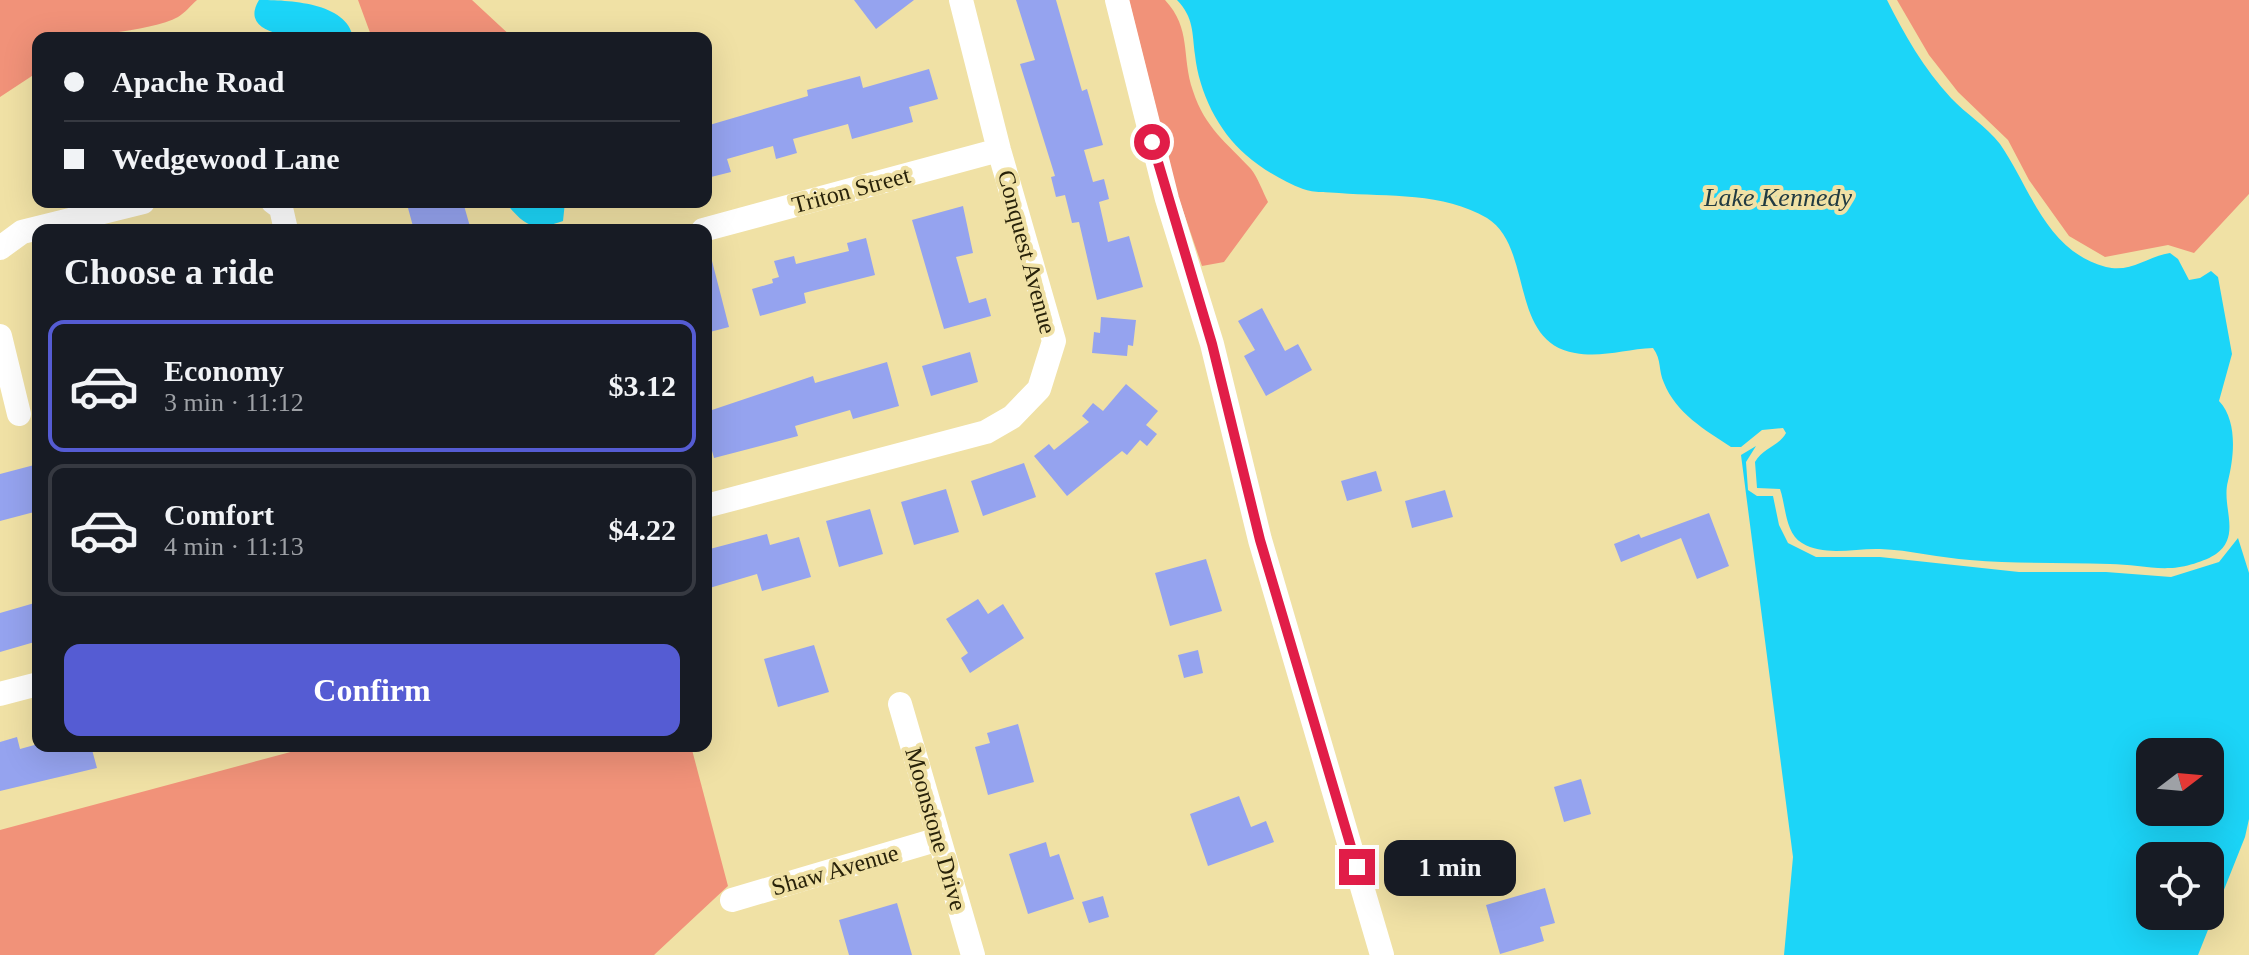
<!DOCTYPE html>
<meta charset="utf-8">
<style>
body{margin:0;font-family:"Times New Roman",serif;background:#20242c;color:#f1f3f6;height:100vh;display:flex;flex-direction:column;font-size:30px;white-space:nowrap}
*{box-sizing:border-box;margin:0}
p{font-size:26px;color:#9ea1a6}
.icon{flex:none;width:44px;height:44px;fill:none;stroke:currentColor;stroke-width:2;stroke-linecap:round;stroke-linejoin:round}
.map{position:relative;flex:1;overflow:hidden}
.drawer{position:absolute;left:32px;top:224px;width:680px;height:528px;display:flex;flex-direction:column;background:#171b24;border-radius:16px;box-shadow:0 8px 32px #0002}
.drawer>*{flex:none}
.top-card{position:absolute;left:32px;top:32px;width:680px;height:176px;border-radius:16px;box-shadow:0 8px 32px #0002;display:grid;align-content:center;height:176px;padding:0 32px;background:#171b24}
.needle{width:52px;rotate:74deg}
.controls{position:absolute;left:2136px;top:738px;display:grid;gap:16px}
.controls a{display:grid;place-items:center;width:88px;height:88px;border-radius:16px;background:#171b24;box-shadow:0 8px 32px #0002;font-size:40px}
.end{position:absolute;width:36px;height:36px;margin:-18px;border:10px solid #e11d48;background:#fff;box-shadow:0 0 0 4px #fff}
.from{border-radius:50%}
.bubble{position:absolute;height:56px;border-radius:16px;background:#171b24;box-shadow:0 8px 32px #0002;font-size:26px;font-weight:800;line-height:56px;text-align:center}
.top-card b{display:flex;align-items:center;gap:28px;height:76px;font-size:30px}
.top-card b+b{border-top:2px solid #363941}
.top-card i{width:20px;height:20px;background:#f1f3f6}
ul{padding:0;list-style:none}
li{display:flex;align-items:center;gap:24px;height:132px;margin:0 16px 12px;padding:0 16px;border:4px solid #363941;border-radius:16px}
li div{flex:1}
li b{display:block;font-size:30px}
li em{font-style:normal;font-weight:800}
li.current{border-color:#555cd3}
li>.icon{width:72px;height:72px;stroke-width:1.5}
h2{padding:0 32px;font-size:36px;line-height:96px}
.action{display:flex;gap:16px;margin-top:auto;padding:16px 32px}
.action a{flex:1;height:92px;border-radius:16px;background:#555cd3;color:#fff;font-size:32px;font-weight:800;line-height:92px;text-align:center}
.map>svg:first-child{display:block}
</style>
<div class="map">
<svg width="2249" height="955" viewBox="0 0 2249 955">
<rect width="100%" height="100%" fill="#f0e1a5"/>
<path fill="#f19279" d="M0 0H197C191 5 185 13 178 17 151 32 70 38 38 38V72L0 97Z
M358 0H472L513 38H372Z
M1129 0H1165C1192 29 1181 56 1193 91 1205 128 1227 143 1251 169 1258 178 1263 192 1268 202L1224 262 1202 266 1178 196Z
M1897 0H2249V194L2194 253 2168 245 2105 257 2069 236 2029 180 2008 140 1958 92 1929 55Z
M313 746H691L728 886 654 955H0V830Z"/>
<path fill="#1cd5f8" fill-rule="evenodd" d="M259 0C287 0 348 2 353 38 333 38 232 45 259 0Z
M1177 0H1887C1904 34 1924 69 1951 98 1966 114 1986 126 2000 144 2031 189 2046 251 2106 267 2131 273 2146 257 2170 253L2178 259 2189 280 2200 278 2211 271 2218 277 2232 354 2219 401C2238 421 2234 457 2228 481 2221 507 2242 535 2216 554 2206 561 2183 568 2170 568 2151 569 2130 564 2110 564 2063 562 2017 564 1970 560 1940 558 1910 550 1880 549 1855 548 1825 557 1802 543 1785 533 1786 506 1780 489L1757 488 1755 462C1763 448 1779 446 1786 433L1783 428 1762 430 1741 447H1731C1705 430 1676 413 1664 383 1658 370 1662 360 1653 348 1626 349 1602 358 1575 353 1508 342 1534 247 1487 218 1443 192 1389 197 1339 193 1328 192 1314 193 1303 189 1284 182 1262 169 1246 155 1218 131 1199 92 1195 55 1192 32 1194 18 1177 0Z
M505 202H565L563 221C532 232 525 226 505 202Z
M1756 446 1746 462 1748 490 1757 496H1773L1779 525 1788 543 1816 557H1880L2019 572H2106L2171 577 2219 562 2238 538 2249 573V819L2245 837 2198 955H1784L1793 857 1741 455ZM2150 752H2210V812H2150ZM2150 856H2210V916H2150Z"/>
<path fill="#95a3ef" d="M854 0H914L876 29Z
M1016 0H1056L1082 91 1087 89 1103 145 1084 150 1093 182 1104 179 1109 199 1099 202 1108 242 1129 236 1143 287 1097 300 1079 222 1072 223 1065 195 1056 197 1051 177 1055 176 1020 64 1035 60Z
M929 69 938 99 909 107 913 122 852 139 848 124 793 139 797 153 776 159 773 146 727 159 731 172 711 177 706 160V126L808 96 807 90 860 76 863 88Z
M427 202H463L471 230H414L408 208Z
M963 206 973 253 956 257 969 303 986 298 991 316 944 329 912 220Z
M866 238 875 275 804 293 806 303 760 316 752 289 773 283 772 279 779 277 774 261 794 256 796 264 849 251 847 243Z
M711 257 729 327 706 333V258Z
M1262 308 1285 351 1298 344 1312 370 1266 396 1244 356 1255 350 1238 321Z
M1101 317 1136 320 1133 346 1128 345 1127 356 1092 353 1094 332 1100 333Z
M970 352 978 382 931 396 922 366Z
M887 362 899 406 853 419 850 410 795 426 798 436 714 458 706 429V412L813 376 815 383Z
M1126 384 1158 411 1146 425 1157 434 1147 446 1140 440 1127 455 1122 451 1067 496 1034 456 1049 444 1054 450 1089 422 1082 416 1093 403 1103 411Z
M1024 463 1036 497 983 516 971 481Z
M38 464V511L0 521V474Z
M1376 471 1382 491 1347 501 1341 481Z
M946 489 959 532 914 545 901 502Z
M1445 490 1453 517 1412 528 1405 501Z
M870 509 883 554 839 567 826 521Z
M1709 513 1729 566 1697 579 1681 538 1621 562 1614 544 1639 534 1641 538Z
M767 534 770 545 799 537 811 577 762 591 757 574 706 589V550Z
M1206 559 1222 611 1170 626 1155 573Z
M978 599 988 614 1003 604 1024 638 970 673 961 658 968 653 946 619Z
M38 602V641L0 652V613Z
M814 645 829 692 778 707 764 659Z
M1198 650 1203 673 1184 678 1178 655Z
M1018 724 1034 782 988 795 975 747 990 743 987 733Z
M17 737 20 749 38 744 91 746 97 768 0 791V742Z
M1581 779 1591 814 1564 822 1554 787Z
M1239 796 1251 827 1266 821 1274 842 1208 866 1190 814Z
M1046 842 1050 857 1059 854 1074 899 1028 914 1009 854Z
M1545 888 1555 923 1540 927 1544 941 1500 954 1486 905Z
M1103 896 1109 917 1089 923 1082 902Z
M897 903 912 955H849L839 920Z"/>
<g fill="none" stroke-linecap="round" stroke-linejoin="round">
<path stroke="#fff" stroke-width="24" d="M1117 0 1167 199 1212 344 1260 540 1382 955
M273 202 281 208 286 230
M703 230 999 150
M0 248 22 232 143 202
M0 336 19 414
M706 506 986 432 1012 417 1039 389 1054 341 999 150 961 0
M0 694 38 684
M900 704 973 955
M732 900 939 839"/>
</g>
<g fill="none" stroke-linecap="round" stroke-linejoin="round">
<path stroke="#e11d48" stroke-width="10" d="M1152 142 1212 344 1260 540 1357 867"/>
</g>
<g text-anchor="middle" stroke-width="8" stroke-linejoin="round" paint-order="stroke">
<g font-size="24" fill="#28220a" stroke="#f0e1a5">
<text transform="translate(851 190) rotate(-15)" y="8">Triton Street</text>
<text transform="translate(1027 252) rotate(75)" y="8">Conquest Avenue</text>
<text transform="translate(936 829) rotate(74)" y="8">Moonstone Drive</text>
<text transform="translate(835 870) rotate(-16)" y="8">Shaw Avenue</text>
</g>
<g font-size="26" font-style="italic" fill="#213b42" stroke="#f0e1a5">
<text x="1778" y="206">Lake Kennedy</text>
</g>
</g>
</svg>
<div class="controls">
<a><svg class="needle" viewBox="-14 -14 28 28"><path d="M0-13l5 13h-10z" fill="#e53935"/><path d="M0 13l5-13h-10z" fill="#9ea1a6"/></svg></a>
<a><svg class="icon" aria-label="locate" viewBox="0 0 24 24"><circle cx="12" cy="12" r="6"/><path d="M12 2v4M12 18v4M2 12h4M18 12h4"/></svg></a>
</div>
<i class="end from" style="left:1152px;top:142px"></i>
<i class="end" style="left:1357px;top:867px"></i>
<div class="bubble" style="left:1384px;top:840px;width:132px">1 min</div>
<div class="top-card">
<b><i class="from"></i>Apache Road</b>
<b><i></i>Wedgewood Lane</b>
</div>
<section class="drawer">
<h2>Choose a ride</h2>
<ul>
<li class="current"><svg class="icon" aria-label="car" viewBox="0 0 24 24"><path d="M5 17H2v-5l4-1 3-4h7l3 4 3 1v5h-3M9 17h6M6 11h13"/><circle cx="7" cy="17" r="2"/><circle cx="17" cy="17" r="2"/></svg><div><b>Economy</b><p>3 min · 11:12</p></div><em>$3.12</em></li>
<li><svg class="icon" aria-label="car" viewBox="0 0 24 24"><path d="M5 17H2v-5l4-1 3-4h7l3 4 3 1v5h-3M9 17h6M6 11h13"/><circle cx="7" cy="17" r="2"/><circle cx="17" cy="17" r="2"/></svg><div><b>Comfort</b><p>4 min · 11:13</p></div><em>$4.22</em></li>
</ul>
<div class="action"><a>Confirm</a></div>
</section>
</div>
